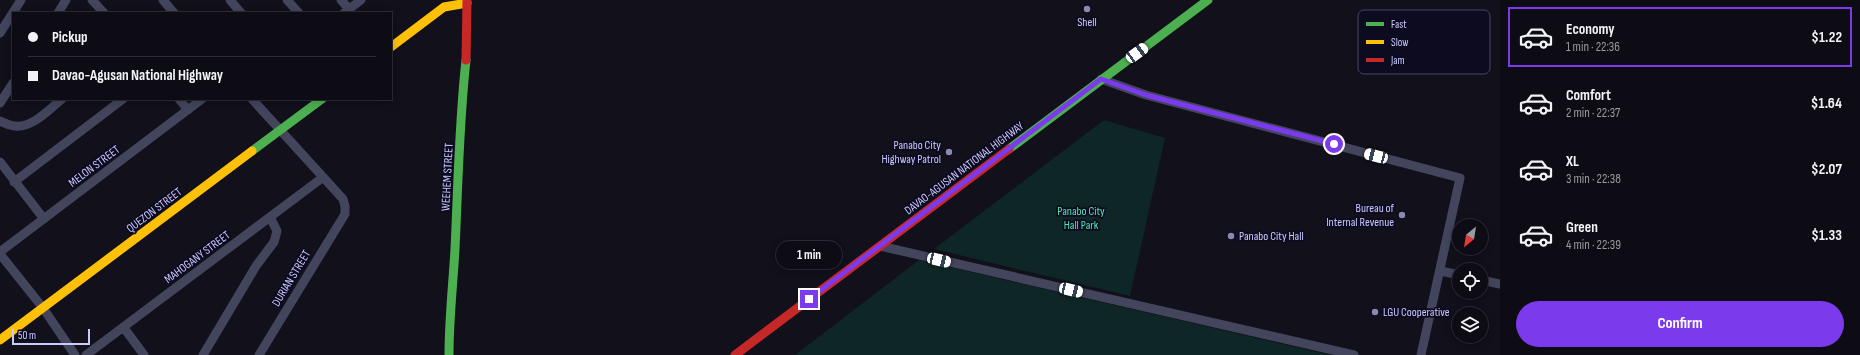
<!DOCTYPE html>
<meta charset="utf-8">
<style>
body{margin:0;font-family:"Sofia Sans Condensed",sans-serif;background:#16151d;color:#f1f3f6;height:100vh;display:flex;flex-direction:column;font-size:15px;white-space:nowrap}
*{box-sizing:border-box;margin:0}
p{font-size:13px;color:#9a9ba0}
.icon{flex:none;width:22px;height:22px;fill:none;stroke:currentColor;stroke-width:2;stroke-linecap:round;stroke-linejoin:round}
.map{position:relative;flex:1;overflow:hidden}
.sheet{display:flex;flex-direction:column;background:#0d0c14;width:360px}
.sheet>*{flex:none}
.top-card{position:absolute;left:12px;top:12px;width:380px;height:88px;border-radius:0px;box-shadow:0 2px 10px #0003,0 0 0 1px #2d2c34;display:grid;align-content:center;height:88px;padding:0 16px;background:#0d0c14}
.needle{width:26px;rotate:210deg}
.tools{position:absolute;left:1452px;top:219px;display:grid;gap:8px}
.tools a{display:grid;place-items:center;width:36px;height:36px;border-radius:50%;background:#0d0c14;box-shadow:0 2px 10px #0003,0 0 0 1px #2d2c34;font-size:20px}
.scale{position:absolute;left:12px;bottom:10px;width:78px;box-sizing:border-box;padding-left:4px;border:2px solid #cbcaff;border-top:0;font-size:11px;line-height:14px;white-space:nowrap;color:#cbcaff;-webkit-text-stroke:3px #0d0b20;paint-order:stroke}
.end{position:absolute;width:18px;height:18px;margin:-9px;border:5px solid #7c3aed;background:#fff;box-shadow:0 0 0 2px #fff}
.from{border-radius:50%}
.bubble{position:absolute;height:28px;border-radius:14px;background:#0d0c14;box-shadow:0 2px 10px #0003,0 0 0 1px #2d2c34;font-size:13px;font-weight:700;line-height:28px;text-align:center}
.car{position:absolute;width:12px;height:24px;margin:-12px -6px;border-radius:5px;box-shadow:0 0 3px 1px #0007;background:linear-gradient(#fff 24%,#345 0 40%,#fff 0 76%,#345 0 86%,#fff 0)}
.top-card b{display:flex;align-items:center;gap:14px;height:38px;font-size:15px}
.top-card b+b{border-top:1px solid #2d2c34}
.top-card i{width:10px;height:10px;background:#f1f3f6}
ul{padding:7px 0 0;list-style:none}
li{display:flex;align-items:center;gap:12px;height:60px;margin:0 8px 6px;padding:0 8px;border:2px solid transparent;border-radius:0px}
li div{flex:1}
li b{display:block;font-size:15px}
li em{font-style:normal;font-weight:700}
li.active{border-color:#7c3aed}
li>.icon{width:36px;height:36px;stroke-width:1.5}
.button{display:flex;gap:8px;margin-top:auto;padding:8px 16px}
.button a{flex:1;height:46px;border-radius:24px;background:#7c3aed;color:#fff;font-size:16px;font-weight:700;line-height:46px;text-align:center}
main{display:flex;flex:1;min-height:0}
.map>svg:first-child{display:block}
</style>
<main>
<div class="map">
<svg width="1500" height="355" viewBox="0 0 1500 355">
<rect width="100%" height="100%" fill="#11101b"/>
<path fill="#0e2625" d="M1104 120 1165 138 1130 296 934 249Z
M919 260 1330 355H795Z"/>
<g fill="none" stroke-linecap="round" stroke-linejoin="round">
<path stroke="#43455d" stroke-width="9" d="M92 0 104 13
M163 0 174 13
M230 0 241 13
M287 0 299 13
M341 0 349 9
M58 13 66 0
M344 13 361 0
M0 33 21 0
M1101 79 1146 95 1460 178 1421 355
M179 99 188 110
M252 99 343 199 345 206V214L259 355
M0 103 13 83
M0 121C5 123 10 126 15 126 33 128 49 109 62 99
M0 162 44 219
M14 182 123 99
M880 246 1354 355
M0 252 202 99
M0 254 43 308 75 355
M1441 271 1459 275
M1481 280 1500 284
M124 328 144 355
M86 355 322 178
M203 355 256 266 274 242 277 231 270 217"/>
<path stroke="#4caf50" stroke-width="9" d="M1009 149 1208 0
M252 151 322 99
M449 355C449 319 453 284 455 249 458 186 459 123 466 60"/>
<path stroke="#ffc107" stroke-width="9" d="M391 47 444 7 467 3
M0 340 252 151"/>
<path stroke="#c62828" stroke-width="9" d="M466 60 467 0
M735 355 1009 149"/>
</g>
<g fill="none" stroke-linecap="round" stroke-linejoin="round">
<path stroke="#7c3aed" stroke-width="5" d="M809 299 1101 79 1146 95 1334 144"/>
</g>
<g fill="#8a89af" stroke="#0d0b20" stroke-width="1.5">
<circle cx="1087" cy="9" r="4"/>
<circle cx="949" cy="152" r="4"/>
<circle cx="1402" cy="215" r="4"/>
<circle cx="1231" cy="236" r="4"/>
<circle cx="1375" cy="312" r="4"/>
</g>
<g text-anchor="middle" stroke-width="3.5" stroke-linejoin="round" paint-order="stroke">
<g font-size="12" fill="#cbcaff" stroke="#0d0b20" text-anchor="end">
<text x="1087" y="26" text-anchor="middle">Shell</text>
<text x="941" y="149">Panabo City<tspan x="941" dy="14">Highway Patrol</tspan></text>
<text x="1394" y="212">Bureau of<tspan x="1394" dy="14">Internal Revenue</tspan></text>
<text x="1239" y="240" text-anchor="start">Panabo City Hall</text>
<text x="1383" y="316" text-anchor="start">LGU Cooperative</text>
</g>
<g font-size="12" fill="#cbcaff" stroke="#0d0b20">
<text transform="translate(94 166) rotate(-37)" y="4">MELON STREET</text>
<text transform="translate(964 168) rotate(-37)" y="4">DAVAO-AGUSAN NATIONAL HIGHWAY</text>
<text transform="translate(447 177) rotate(-87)" y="4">WEEHEM STREET</text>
<text transform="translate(154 210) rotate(-37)" y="4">QUEZON STREET</text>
<text transform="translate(197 257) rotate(-37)" y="4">MAHOGANY STREET</text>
<text transform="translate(291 278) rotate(-59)" y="4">DURIAN STREET</text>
</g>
<g font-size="12" fill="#4ee7b3" stroke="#0d0b20">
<text x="1081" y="215">Panabo City<tspan x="1081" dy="14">Hall Park</tspan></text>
</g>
</g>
<rect x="1358" y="10" width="132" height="64" rx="6" fill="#0d0b20" stroke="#464463" stroke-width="1"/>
<rect x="1366" y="22" width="18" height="4" fill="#4caf50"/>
<rect x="1366" y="40" width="18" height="4" fill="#ffc107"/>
<rect x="1366" y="58" width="18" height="4" fill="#c62828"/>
<g font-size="11" fill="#cbcaff">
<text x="1391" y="28">Fast</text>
<text x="1391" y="46">Slow</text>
<text x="1391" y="64">Jam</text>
</g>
</svg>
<div class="tools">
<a><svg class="needle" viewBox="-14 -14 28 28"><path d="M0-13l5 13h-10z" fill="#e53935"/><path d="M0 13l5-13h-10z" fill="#9a9ba0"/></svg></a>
<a><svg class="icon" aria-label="locate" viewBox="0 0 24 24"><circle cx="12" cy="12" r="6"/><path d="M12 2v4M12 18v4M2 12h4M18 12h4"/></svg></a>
<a><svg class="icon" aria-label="layers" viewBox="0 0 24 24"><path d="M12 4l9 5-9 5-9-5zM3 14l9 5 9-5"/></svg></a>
</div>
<div class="scale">50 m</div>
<i class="end from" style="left:1334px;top:144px"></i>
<i class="end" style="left:809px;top:299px"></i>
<div class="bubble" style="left:776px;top:241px;width:66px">1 min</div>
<i class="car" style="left:1137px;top:53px;rotate:54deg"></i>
<i class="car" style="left:1376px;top:156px;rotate:285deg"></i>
<i class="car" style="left:939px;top:260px;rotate:103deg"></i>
<i class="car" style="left:1071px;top:290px;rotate:103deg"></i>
<div class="top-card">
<b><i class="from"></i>Pickup</b>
<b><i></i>Davao-Agusan National Highway</b>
</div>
</div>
<section class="sheet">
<ul>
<li class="active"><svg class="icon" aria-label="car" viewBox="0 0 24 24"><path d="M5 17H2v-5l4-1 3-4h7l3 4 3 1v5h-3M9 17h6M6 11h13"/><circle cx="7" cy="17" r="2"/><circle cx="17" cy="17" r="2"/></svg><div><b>Economy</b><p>1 min · 22:36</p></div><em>$1.22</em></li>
<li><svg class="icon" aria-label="car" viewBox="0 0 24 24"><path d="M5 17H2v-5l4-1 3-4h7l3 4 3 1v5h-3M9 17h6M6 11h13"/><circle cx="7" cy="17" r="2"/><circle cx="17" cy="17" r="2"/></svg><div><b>Comfort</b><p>2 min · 22:37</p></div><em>$1.64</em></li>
<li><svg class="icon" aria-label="car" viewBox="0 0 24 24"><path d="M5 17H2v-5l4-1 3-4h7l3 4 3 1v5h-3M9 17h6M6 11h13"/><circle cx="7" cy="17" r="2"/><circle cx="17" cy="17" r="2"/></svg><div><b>XL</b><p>3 min · 22:38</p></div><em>$2.07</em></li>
<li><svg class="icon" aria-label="car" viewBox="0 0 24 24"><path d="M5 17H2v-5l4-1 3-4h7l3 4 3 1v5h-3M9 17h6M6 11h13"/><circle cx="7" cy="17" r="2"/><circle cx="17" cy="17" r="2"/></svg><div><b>Green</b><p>4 min · 22:39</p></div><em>$1.33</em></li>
</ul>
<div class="button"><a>Confirm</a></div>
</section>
</main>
